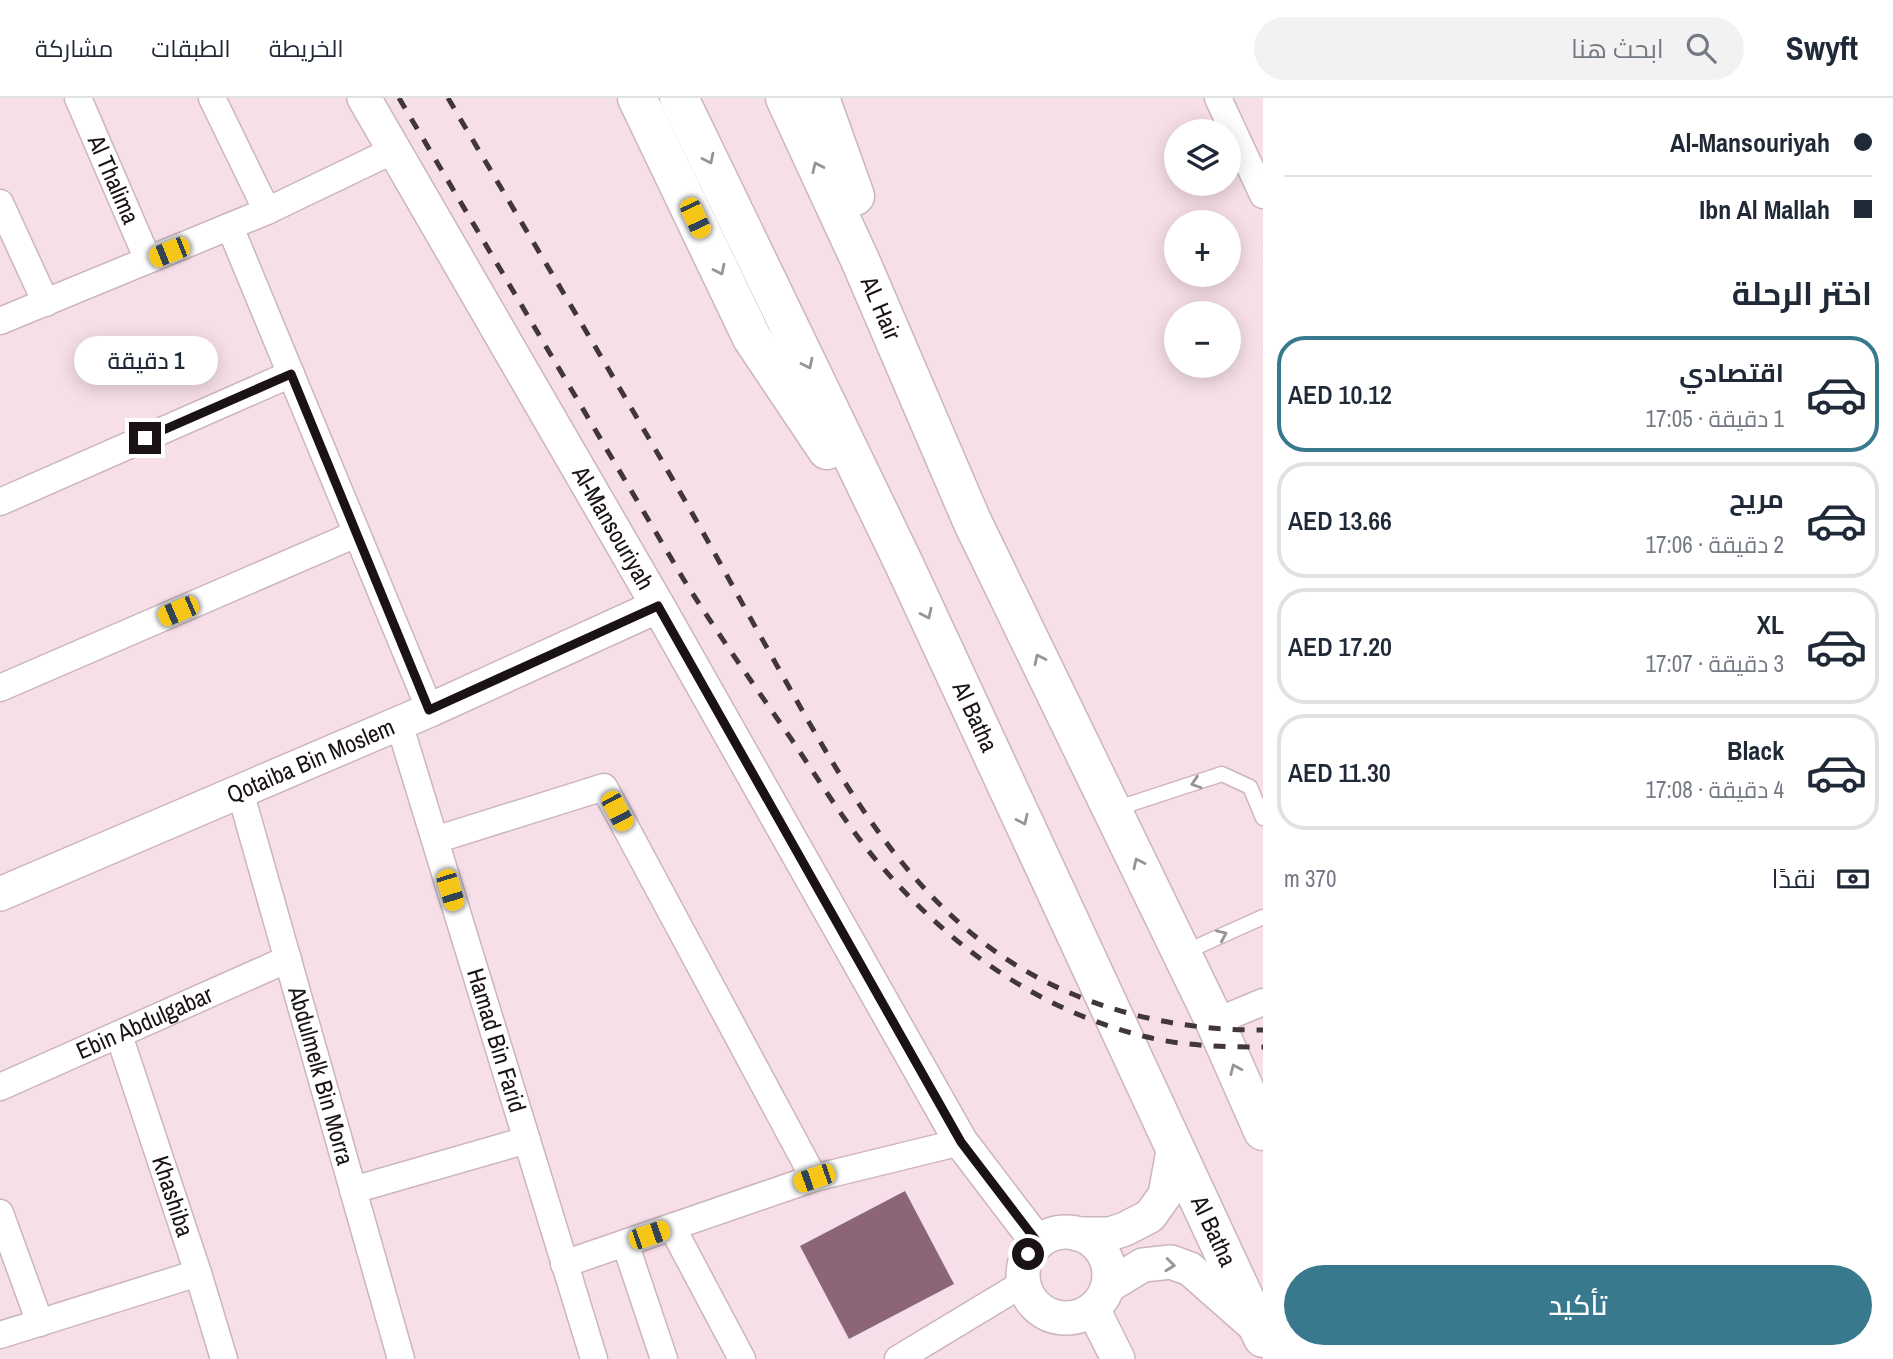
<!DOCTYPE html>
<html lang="ar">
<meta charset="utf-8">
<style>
body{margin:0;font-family:"Archivo Narrow",Cairo,sans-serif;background:#f2f2f3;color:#1f2937;direction:rtl;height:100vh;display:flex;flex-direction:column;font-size:26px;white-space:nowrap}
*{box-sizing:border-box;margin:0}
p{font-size:23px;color:#747a83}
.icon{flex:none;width:38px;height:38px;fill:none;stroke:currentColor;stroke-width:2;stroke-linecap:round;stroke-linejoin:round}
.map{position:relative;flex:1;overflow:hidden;direction:ltr}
.details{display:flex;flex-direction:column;background:#fff;width:630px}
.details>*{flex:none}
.guide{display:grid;align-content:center;height:154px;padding:0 21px;background:#fff}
.controls{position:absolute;left:1164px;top:21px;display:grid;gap:14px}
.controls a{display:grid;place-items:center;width:77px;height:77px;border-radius:50%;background:#fff;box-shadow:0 4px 18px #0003;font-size:35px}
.end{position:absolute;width:32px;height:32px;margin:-16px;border:9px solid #1a1216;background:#fff;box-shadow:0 0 0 4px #fff}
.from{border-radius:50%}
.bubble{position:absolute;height:49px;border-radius:24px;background:#fff;box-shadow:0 4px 18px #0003;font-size:23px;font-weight:600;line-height:49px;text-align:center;direction:rtl}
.car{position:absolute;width:21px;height:42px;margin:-21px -10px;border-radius:9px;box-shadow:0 0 5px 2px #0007;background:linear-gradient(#f5c518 24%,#345 0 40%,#f5c518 0 76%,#345 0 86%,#f5c518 0)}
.guide b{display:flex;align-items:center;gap:24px;height:66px;font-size:26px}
.guide b+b{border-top:2px solid #e0e1e3}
.guide i{width:18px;height:18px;background:#1f2937}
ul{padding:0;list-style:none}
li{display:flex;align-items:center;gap:21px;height:116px;margin:0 14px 10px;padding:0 7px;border:4px solid #e0e1e3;border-radius:28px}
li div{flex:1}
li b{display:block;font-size:26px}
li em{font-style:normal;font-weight:600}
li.current{border-color:#39798d}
li>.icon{width:63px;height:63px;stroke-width:1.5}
h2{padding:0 21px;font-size:32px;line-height:84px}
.pay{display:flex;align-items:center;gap:18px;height:77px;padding:0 21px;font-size:26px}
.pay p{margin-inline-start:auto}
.button{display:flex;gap:14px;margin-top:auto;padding:14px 21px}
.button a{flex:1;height:80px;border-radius:42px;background:#39798d;color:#fff;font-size:28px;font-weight:600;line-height:80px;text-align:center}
header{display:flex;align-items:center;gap:42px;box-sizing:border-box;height:98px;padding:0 35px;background:#fff;border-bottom:2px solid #e0e1e3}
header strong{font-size:33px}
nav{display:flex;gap:38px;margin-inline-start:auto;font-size:24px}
.search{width:490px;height:63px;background:#f2f2f3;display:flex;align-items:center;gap:18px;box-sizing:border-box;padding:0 24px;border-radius:38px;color:#747a83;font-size:26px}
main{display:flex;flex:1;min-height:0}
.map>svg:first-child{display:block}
</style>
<header>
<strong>Swyft</strong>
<div class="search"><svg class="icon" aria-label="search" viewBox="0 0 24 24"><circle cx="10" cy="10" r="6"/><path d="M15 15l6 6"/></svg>ابحث هنا</div>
<nav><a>الخريطة</a><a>الطبقات</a><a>مشاركة</a></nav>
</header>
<main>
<section class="details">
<div class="guide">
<b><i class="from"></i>Al-Mansouriyah</b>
<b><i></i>Ibn Al Mallah</b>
</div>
<h2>اختر الرحلة</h2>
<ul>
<li class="current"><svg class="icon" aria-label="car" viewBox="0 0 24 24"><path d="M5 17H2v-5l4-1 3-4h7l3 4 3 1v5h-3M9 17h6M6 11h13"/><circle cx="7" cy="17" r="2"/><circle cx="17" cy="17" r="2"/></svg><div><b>اقتصادي</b><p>1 دقيقة · 17:05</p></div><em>AED 10.12</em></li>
<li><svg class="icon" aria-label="car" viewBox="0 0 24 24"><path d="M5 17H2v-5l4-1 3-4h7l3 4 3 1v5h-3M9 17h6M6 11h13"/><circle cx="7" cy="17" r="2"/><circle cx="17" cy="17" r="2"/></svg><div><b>مريح</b><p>2 دقيقة · 17:06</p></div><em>AED 13.66</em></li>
<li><svg class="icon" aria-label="car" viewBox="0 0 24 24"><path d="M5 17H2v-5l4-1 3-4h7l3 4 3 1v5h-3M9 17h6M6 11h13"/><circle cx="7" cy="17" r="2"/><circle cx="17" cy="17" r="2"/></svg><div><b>XL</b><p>3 دقيقة · 17:07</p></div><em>AED 17.20</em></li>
<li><svg class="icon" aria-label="car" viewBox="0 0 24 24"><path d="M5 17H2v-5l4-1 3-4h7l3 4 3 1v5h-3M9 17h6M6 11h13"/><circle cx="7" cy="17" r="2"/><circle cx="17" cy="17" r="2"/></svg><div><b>Black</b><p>4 دقيقة · 17:08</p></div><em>AED 11.30</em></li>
</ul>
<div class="pay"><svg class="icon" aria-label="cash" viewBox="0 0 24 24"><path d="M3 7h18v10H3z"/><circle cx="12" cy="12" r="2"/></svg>نقدًا<p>370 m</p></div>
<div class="button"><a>تأكيد</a></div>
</section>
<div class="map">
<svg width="1263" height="1261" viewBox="0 0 1263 1261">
<rect width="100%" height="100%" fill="#f7dfe9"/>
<path fill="#8d6578" d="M905 1093 954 1186 849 1241 800 1148Z"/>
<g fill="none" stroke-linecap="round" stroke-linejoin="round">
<defs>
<path id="service" d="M1112 712 1222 676 1250 689 1263 720
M1183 855 1263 819"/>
<g id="minor">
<path id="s1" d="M78 0 148 162"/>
<path d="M212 0 267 113"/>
<path d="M1218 0 1263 97"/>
<path d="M0 105 46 205"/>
<path d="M230 129 430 612"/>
<path d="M0 223 267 113 394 52"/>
<path d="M0 404 291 276"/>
<path d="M0 590 356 436"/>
<path id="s2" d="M399 625 594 1261"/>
<path id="s3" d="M240 693 401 1261"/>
<path d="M435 742 604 689 814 1080"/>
<path d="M1215 924 1263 904"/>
<path id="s4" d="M119 937 198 1175 224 1261"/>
<path id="s5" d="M0 989 288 861"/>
<path d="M353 1092 527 1042"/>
<path d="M0 1115 40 1225"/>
<path d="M672 1129 742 1261"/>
<path d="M625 1145 664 1261"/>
<path d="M564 1166 814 1080 961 1044"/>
<path d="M0 1237 198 1175"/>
<path d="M898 1261 1024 1185"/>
</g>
<g id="tertiary">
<path id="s6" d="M364 0 658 508 961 1044 1038 1145"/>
<path id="s7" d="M0 796 430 612 658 508"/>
<circle cx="1066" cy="1177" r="43"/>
<path d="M1077 1136H1110L1125 1131 1150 1118 1165 1097 1174 1047"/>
<path d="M1108 1188 1143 1167 1171 1164 1190 1171 1258 1231"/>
<path d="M1093 1211 1118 1261"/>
</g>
<g id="primary">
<path d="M637 0 752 240 827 352"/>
<path id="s8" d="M679 0 904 466 1263 1240"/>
<path id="s9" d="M785 0 860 162 972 423 1215 924 1263 1033"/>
<path d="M820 0 855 98"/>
</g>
</defs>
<use href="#service" stroke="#ccb5bf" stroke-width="17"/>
<use href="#minor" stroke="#ccb5bf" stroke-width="29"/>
<use href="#tertiary" stroke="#ccb5bf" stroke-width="36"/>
<use href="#primary" stroke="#ccb5bf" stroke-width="41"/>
<use href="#service" stroke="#fff" stroke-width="14"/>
<use href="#minor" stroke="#fff" stroke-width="26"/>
<use href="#tertiary" stroke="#fff" stroke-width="33"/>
<use href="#primary" stroke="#fff" stroke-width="38"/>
<path stroke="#41363b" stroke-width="5" stroke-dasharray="12 12" stroke-linecap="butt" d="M399 0 684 482C719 538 757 591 794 645 820 684 846 726 876 762 949 848 1036 912 1147 939 1184 948 1225 949 1263 949
M448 0C532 143 618 285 700 429 730 483 759 536 789 589 840 680 894 773 976 839 1057 904 1161 933 1263 932"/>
</g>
<defs><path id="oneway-chevron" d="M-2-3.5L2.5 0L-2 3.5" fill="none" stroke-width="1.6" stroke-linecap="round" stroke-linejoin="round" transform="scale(1.75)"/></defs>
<g stroke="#989496">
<use href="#oneway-chevron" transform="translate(709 61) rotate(64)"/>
<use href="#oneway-chevron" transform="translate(817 69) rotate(-115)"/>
<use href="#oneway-chevron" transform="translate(720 172) rotate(64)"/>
<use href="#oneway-chevron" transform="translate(808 266) rotate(64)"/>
<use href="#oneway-chevron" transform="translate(927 516) rotate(65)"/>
<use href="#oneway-chevron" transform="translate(1039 561) rotate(-116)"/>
<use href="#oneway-chevron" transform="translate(1196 685) rotate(162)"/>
<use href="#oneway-chevron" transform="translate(1023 722) rotate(65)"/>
<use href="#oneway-chevron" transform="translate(1138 765) rotate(-116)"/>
<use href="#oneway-chevron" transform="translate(1222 837) rotate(-24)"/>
<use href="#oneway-chevron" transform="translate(1235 971) rotate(-114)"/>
<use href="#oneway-chevron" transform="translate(1170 1167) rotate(6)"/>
</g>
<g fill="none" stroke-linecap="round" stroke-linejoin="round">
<path stroke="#1a1216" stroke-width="9" d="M145 340 291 276 429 612 658 508 961 1044 1038 1145 1028 1156"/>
</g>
<g text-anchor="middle" stroke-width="5" stroke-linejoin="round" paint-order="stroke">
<g font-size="24" fill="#1a1216" stroke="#feeff6">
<text dy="8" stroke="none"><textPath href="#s1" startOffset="89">Al Thalima</textPath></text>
<text dy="8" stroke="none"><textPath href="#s9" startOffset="231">AL Hair</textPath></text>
<text dy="8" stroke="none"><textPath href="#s6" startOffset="497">Al-Mansouriyah</textPath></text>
<text dy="8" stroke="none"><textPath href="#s8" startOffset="686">Al Batha</textPath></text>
<text dy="8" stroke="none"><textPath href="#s7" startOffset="338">Qotaiba Bin Moslem</textPath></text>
<text dy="8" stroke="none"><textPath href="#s5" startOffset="158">Ebin Abdulgabar</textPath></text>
<text dy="8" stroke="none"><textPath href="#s2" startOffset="332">Hamad Bin Farid</textPath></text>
<text dy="8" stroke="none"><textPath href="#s3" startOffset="296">Abdulmelk Bin Morra</textPath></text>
<text dy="8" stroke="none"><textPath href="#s4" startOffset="170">Khashiba</textPath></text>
<text dy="8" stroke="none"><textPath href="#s8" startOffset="1253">Al Batha</textPath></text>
</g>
</g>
</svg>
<div class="controls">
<a><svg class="icon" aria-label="layers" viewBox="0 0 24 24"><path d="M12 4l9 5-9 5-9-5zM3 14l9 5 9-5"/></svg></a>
<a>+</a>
<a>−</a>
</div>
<i class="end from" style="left:1028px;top:1156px"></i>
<i class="end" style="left:145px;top:340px"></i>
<div class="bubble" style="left:74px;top:238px;width:144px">1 دقيقة</div>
<i class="car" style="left:695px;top:120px;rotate:155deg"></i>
<i class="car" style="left:169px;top:154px;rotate:248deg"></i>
<i class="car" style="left:178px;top:513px;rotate:247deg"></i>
<i class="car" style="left:617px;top:713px;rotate:152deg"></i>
<i class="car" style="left:450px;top:792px;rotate:163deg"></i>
<i class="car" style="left:814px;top:1080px;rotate:251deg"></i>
<i class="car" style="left:649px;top:1137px;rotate:71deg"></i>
</div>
</main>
